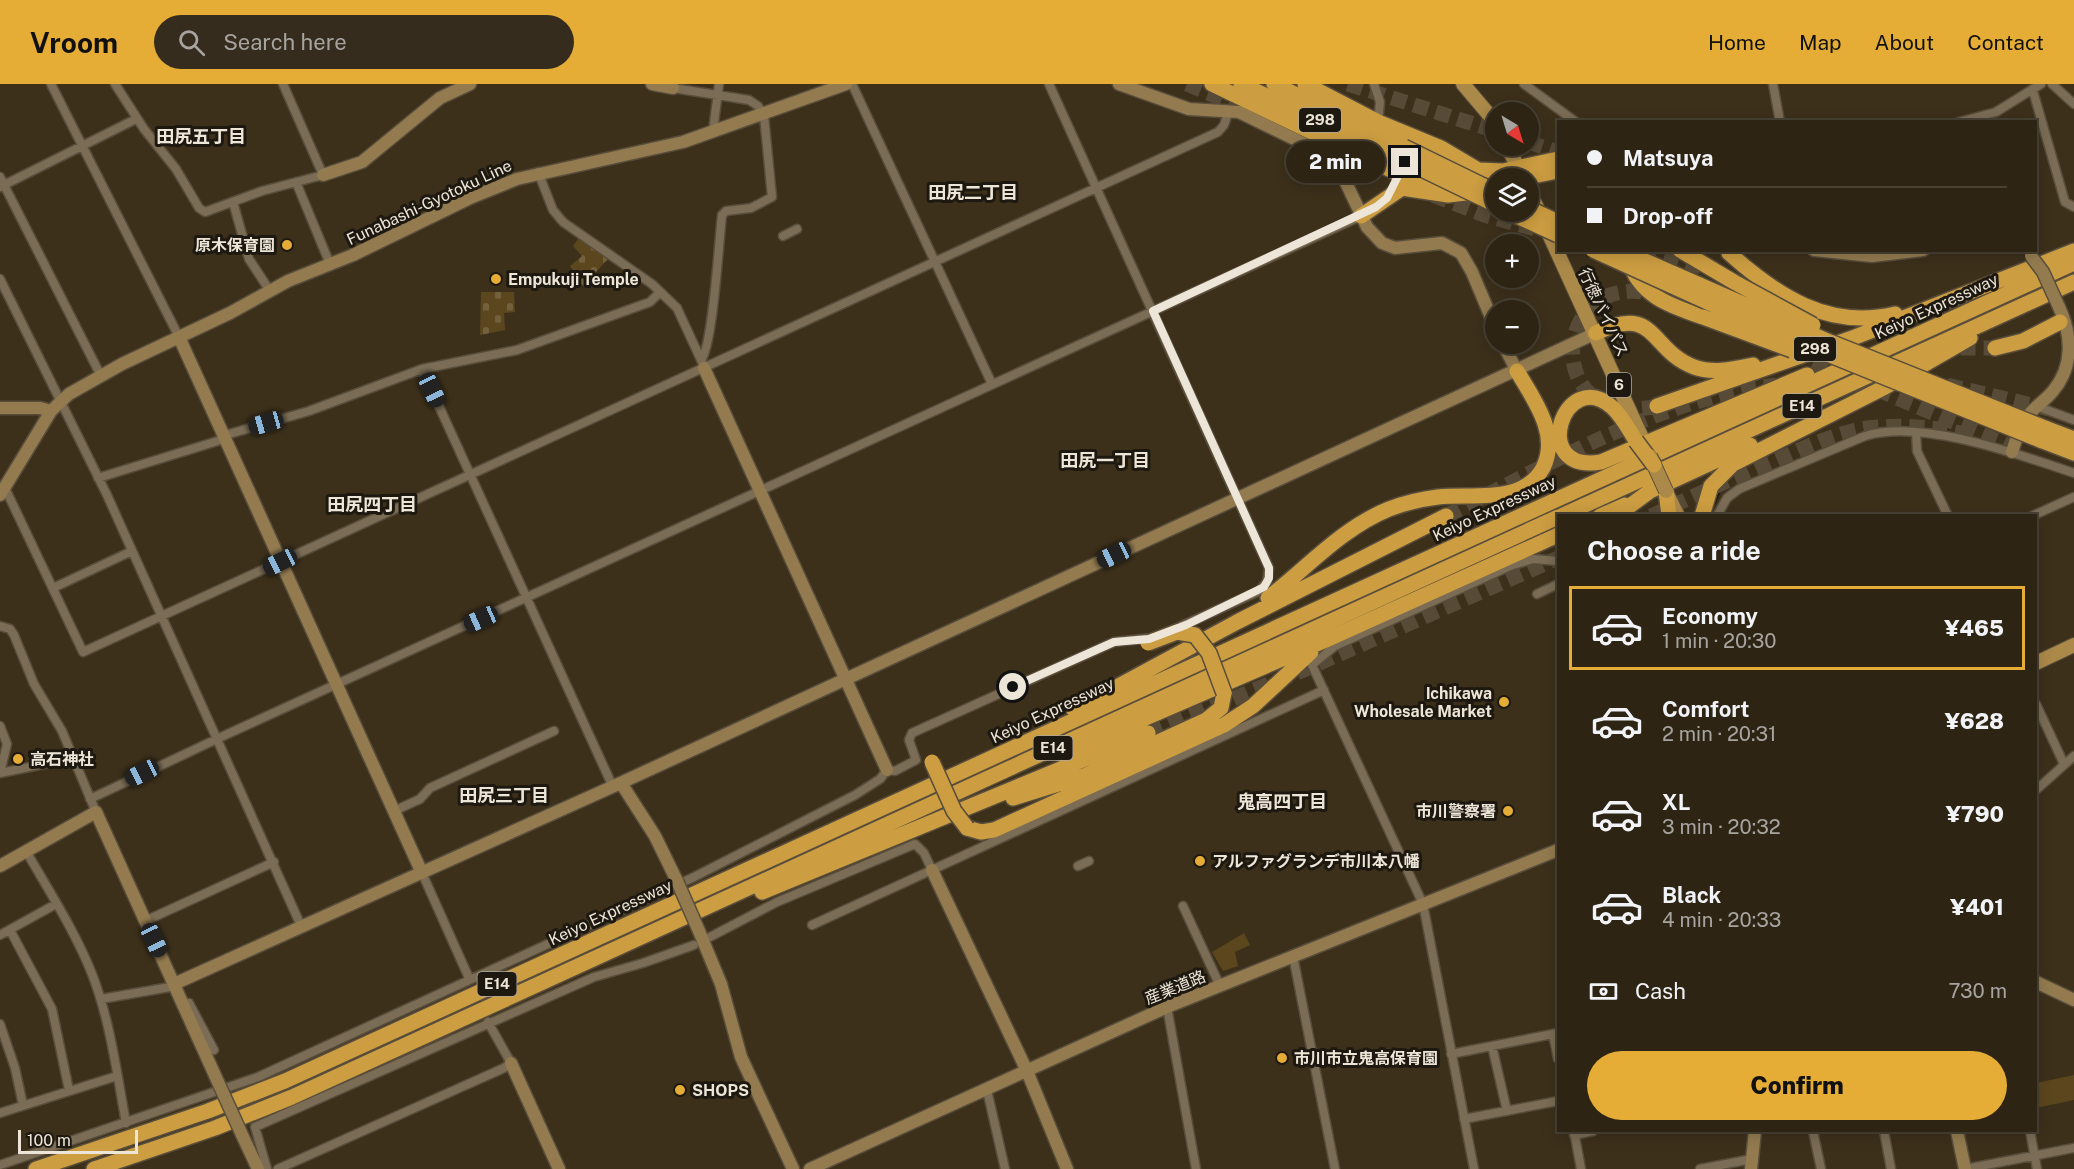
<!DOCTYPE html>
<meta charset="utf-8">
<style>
body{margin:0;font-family:"Public Sans","Noto Sans JP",sans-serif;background:#352c1d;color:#f1f3f6;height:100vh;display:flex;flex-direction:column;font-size:22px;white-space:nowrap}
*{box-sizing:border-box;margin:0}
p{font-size:20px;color:#a7a4a0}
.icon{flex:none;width:33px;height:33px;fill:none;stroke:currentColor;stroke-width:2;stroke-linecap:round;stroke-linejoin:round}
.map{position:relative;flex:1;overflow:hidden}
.sheet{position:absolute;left:1557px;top:430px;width:480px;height:618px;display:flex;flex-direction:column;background:#2d2414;border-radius:0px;box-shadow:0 3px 15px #0003,0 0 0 2px #484134}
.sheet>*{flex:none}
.hud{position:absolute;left:1557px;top:36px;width:480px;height:132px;border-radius:0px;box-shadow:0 3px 15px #0003,0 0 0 2px #484134;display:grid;align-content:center;height:132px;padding:0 30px;background:#2d2414}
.needle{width:39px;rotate:142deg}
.controls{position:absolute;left:1485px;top:18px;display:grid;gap:12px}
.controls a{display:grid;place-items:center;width:54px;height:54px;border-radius:50%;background:#2d2414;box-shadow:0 3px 15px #0003,0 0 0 2px #484134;font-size:30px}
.scale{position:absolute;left:18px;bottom:15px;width:120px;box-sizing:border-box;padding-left:6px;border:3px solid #ede5d8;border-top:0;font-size:16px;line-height:21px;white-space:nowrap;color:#ede5d8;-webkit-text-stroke:4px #1e1910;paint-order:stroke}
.end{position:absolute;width:27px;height:27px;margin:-14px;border:8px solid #ede5d8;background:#111;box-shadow:0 0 0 3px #111}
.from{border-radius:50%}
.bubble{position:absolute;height:42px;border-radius:21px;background:#2d2414;box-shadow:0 3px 15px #0003,0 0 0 2px #484134;font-size:20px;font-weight:800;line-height:42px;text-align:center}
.car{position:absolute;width:18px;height:36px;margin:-18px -9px;border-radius:8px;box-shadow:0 0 4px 2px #0007;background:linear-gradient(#222 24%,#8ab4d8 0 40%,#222 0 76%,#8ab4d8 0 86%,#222 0)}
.hud b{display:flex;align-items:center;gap:21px;height:57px;font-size:22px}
.hud b+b{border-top:2px solid #484134}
.hud i{width:15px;height:15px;background:#f1f3f6}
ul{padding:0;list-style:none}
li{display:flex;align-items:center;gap:18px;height:84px;margin:0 12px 9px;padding:0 18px;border:3px solid transparent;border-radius:0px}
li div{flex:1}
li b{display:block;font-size:22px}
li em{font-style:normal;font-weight:800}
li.current{border-color:#e6ad36}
li>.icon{width:54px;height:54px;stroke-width:1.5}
h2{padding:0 30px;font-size:27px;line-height:72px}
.pay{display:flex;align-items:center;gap:15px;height:66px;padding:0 30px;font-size:22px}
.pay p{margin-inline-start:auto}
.primary-button{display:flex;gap:12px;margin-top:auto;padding:12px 30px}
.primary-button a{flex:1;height:69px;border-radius:36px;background:#e6ad36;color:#111;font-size:24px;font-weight:800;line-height:69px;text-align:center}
header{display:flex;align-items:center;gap:36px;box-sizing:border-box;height:84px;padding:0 30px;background:#e6ad36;color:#111}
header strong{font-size:28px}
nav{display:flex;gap:33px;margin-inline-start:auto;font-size:21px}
.search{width:420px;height:54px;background:#352c1d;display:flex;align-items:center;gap:15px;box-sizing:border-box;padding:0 21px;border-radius:33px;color:#a7a4a0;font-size:22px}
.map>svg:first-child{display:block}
</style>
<header>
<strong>Vroom</strong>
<div class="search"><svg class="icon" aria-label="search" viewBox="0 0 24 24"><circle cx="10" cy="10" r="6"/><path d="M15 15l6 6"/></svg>Search here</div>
<nav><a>Home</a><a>Map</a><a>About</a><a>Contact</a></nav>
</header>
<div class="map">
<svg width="2074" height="1085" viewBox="0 0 2074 1085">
<defs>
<pattern id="cemetery-stones" width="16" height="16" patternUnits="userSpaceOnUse" patternTransform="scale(1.5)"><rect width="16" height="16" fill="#5b461d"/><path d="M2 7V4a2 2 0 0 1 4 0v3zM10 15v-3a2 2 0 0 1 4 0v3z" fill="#73613d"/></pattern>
</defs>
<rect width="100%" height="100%" fill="#3c301b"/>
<path fill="url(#cemetery-stones)" d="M579 154 608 175 583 202 578 196 565 203 563 199 576 189 570 182 582 172 573 162Z
M481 208H514L515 228 504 229 505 246 480 251Z"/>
<path fill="#5b461d" d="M1244 849 1250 861 1235 868 1238 882 1223 887 1212 868Z
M2074 991V1016L2036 1024V999Z"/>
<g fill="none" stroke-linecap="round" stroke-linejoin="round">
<path stroke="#211300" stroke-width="2" d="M1713 423 1722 402"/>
<path stroke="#574b37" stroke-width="15" stroke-dasharray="15 8" stroke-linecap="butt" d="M1187 0 1267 34
M1348 0 1496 47
M1528 58 1558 68
M1433 111 1484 131 1535 145
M1642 166 1705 184
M1872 241 1948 264H1995
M1792 269 2021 367
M1947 301 2049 325
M1657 322C1538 350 1550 177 1660 212
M1446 432C1552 379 1656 316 1776 301
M1651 432C1694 412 1737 392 1781 374 1809 362 1838 348 1868 344 1903 340 1935 343 1969 351
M1148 649 1306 585 1558 474"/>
<defs>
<path id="street" d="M51 0 179 253
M115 0 144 45 176 85 199 124 205 128 262 107 323 91 283 0
M852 0 992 300
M1049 0 1269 484 1267 498 1259 507 1175 545
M1374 0 1380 18 1378 38
M1524 0 1576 38
M1773 0 1780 38
M2052 0 2074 20
M673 4 749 16 758 22 764 32 772 113 751 124 726 127 722 131C719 155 713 262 701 276
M2033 7 2065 118 2074 123
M1959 38 1996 28 2041 0
M713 47 719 0
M538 88 553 126 563 138 652 200 677 224 702 278
M0 93 101 292
M296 98 330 180
M0 103 136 35
M233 118 249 175 270 207
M783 152 797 145
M0 195 107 411 302 844
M422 285 613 703
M2036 322 2074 336
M1916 348 1917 367 1948 432
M222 352 309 327 422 285 517 266 650 218 659 209
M98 394 224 355
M5 404 83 568 1218 48 1224 41 1229 26
M1717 432 1727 414 1739 405 1865 352C1920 334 2020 371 2074 389
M2032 432 2074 413
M53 504 132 467
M1537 510 1558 500
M0 542 10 545 14 551 34 600 62 647 96 728
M2036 620 2064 680
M0 642 7 660 0 689
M0 689 73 674
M2036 706 2074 672
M90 715 221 653 1361 132
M394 727 420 715 430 704 554 647
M26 767C49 807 75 847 92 890 110 936 117 990 126 1039
M1078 782 1089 777
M422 789 469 894
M1183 822 1220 902
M145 837 274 778
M812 841 1324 606
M10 846 52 925 69 1006
M0 851 56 820
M710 853 777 818 915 760 924 769 932 786
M1293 872 1335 1085
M101 915 176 902
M189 919 214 966
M1167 923 1196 1085
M0 940 15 984 23 1021
M1553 950 1558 975
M1492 962 1507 1027
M1451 970 1558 949
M987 1006 1005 1085
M0 1029 117 992
M1464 1035 1558 1017
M1574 1047 1581 1085
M1813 1047 1821 1085
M1884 1047 1891 1085
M2030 1047 2037 1085
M1574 1051 1593 1047
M0 1081 258 993 694 793 855 711 880 695 887 686 895 687 916 676 909 656 912 649 1114 558 1152 554
M267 1085 255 1043 594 893 643 879 694 861
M278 1085 504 984 511 979 488 938
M1474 1085 1423 820 1312 581 1335 562 1510 482 1533 475 1558 477
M1700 1085 1752 1075
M1965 1085 2074 1064"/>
<path id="secondary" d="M652 0 673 4
M1119 0 1189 25 1239 28 1323 69 1340 86 1367 143 1382 159 1395 164 1442 159 1461 169 1472 188 1496 245
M323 91 362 78 440 14 470 0
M1814 166 1872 172 1923 166
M179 253 422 789
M1503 260 1517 287
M704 284 887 686
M0 324H40L51 327
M2012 368C2016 356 2019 344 2026 334 2034 323 2045 317 2053 307 2074 282 2072 251 2059 223
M0 411 51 327 69 310 122 280 230 229 288 197 353 171 470 114 517 95 683 58 846 0
M621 699 655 752 677 797
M0 782 96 728 218 998
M932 786 1027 987 1067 1085
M699 847 721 900 741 973 793 1085
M2036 898 2074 916
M174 900 614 702 1596 249
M511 979 559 1085
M1957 1047 1965 1085
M243 1053 258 1085
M810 1085 1167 923 1558 766
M1751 1085 1755 1047"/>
<path id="primary" d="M1463 0 1496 39
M1507 62 1523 93
M1528 104 1642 354
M1668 412 1678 432
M2036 579 2074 561"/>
<path id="highway" d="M1212 0 1441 110
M1241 0 1399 74
M1274 0 1404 63
M1305 0 1378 38 1441 64 1478 86 1503 87 1558 75
M1523 94 1558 87
M1361 132 1402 104 1448 111 1475 108
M1680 166 1734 198
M1729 169C1777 212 1828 246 1895 230
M1629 176C1639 212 1671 222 1703 233
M1596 249C1657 219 1649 266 1694 283 1713 290 1734 285 1753 281
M1995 264 2023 257 2060 238
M1657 322 1855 253 2074 167
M2045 344 2074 355
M2040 356 2074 369
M1636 357C1629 346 1622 332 1612 323 1564 281 1528 390 1601 378L1807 291
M1666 407 1669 432
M1561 432 2074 198
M1600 432 1625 421
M1616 432 1650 407 1750 361
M1702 432 1711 402 1733 380 1885 303 1970 254
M1268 514C1307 484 1342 444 1389 425 1405 419 1421 415 1438 413 1471 409 1523 421 1543 384 1550 370 1550 355 1545 340 1539 321 1527 304 1517 287
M1074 626 1237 538 1446 432
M1062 670 1328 555 1558 451
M1013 714 1084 692 1206 636 1221 624 1224 609
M967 744 981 748 994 746 1224 641 1253 622 1311 568
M762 808 1148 649
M36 1085 208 1027 285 997 2074 179
M94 1085 215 1044 292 1013 1558 433"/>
</defs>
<use href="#street" stroke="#584d3b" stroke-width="11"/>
<use href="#secondary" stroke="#584d3b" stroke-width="15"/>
<use href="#primary" stroke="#584d3b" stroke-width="16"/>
<use href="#highway" stroke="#584d3b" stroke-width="18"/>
<use href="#street" stroke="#7a6c55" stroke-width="8"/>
<use href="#secondary" stroke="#937b4f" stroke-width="12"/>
<use href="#primary" stroke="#ab8949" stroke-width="14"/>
<use href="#highway" stroke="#cc9d41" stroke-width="15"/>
<defs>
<path id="secondary-bridge" d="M2031 172 2043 188 2059 223
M677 797 699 847
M218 998 243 1053"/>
<path id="primary-bridge" d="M1650 372 1666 407"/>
<path id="highway-bridge" d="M1404 63 1496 108
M1399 74 1496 121
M1528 124 1558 138
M1508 128 1558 151
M1593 166 1771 247 2040 356
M1620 166 1830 258 2045 344
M1734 198 1813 241
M1703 233 1792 266
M1636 357 1654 381
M1148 559 1177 548 1195 551 1209 569 1224 609
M932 678 954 727 967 744"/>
</defs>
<use href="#secondary-bridge" stroke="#584d3b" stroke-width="15" stroke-linecap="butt"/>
<use href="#primary-bridge" stroke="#584d3b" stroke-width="16" stroke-linecap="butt"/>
<use href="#highway-bridge" stroke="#584d3b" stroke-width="18" stroke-linecap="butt"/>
<use href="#secondary-bridge" stroke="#937b4f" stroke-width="12"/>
<use href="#primary-bridge" stroke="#ab8949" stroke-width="14"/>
<use href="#highway-bridge" stroke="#cc9d41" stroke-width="15"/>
</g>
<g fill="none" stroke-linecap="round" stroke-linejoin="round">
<path stroke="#ede5d8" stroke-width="8" d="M1013 603 1114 558 1149 555 1186 541 1264 503 1269 494V484L1153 227 1376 123 1387 114 1405 78"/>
</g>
<g fill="#e6ad36" stroke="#1e1910" stroke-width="2">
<circle cx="287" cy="161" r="6"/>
<circle cx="496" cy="195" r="6"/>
<circle cx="1504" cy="618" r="6"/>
<circle cx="18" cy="675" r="6"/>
<circle cx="1508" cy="727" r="6"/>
<circle cx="1200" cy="777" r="6"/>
<circle cx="1282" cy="974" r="6"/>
<circle cx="680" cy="1006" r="6"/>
</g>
<g text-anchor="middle" stroke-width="6" stroke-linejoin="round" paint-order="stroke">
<g fill="#1e1910" stroke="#afa89c" stroke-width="1.5">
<rect x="1299" y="24" width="42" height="24" rx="4.5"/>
<rect x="1794" y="253" width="42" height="24" rx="4.5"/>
<rect x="1607" y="289" width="24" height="24" rx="4.5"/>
<rect x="1782.5" y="310" width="39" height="24" rx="4.5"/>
<rect x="1033.5" y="652" width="39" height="24" rx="4.5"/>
<rect x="477.5" y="888" width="39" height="24" rx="4.5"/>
</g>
<g font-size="15" font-weight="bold" fill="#ede5d8">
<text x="1320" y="41">298</text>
<text x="1815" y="270">298</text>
<text x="1619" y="306">6</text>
<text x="1802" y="327">E14</text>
<text x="1053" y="669">E14</text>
<text x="497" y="905">E14</text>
</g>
<g font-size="16" fill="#ede5d8" stroke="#1e1910">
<text transform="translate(429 118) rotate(-25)" y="6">Funabashi-Gyotoku Line</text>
<text transform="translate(1936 222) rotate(-25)" y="6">Keiyo Expressway</text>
<text transform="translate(1604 228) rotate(65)" y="6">行徳バイパス</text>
<text transform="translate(1494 424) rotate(-25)" y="6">Keiyo Expressway</text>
<text transform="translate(1052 626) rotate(-25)" y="6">Keiyo Expressway</text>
<text transform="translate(610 828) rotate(-25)" y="6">Keiyo Expressway</text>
<text transform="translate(1175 903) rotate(-22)" y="6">産業道路</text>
</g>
<g font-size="16" font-weight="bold" fill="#ede5d8" stroke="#1e1910" text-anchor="start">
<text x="275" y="167" text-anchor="end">原木保育園</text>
<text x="508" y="201">Empukuji Temple</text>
<text x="1492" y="615" text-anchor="end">Ichikawa<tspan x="1492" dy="18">Wholesale Market</tspan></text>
<text x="30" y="681">高石神社</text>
<text x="1496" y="733" text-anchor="end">市川警察署</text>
<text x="1212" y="783">アルファグランデ市川本八幡</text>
<text x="1294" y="980">市川市立鬼高保育園</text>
<text x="692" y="1012">SHOPS</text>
</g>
<g font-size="18" font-weight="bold" fill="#ede5d8" stroke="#1e1910">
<text x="201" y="59">田尻五丁目</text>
<text x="973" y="115">田尻二丁目</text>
<text x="1105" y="383">田尻一丁目</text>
<text x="372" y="427">田尻四丁目</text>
<text x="504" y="718">田尻三丁目</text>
<text x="1282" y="724">鬼高四丁目</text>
</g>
</g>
</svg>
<div class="controls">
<a><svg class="needle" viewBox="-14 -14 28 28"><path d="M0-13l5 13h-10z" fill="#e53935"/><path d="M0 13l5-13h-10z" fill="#a7a4a0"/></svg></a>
<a><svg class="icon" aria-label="layers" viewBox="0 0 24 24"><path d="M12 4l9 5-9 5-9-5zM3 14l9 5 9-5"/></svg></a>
<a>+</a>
<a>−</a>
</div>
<div class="scale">100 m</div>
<i class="end from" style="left:1013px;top:603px"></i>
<i class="end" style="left:1405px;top:78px"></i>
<div class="bubble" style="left:1286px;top:57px;width:99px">2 min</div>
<i class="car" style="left:432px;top:306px;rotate:155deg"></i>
<i class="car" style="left:266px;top:339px;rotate:254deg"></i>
<i class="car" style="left:1114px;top:471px;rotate:245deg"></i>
<i class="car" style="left:280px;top:478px;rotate:244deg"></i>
<i class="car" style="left:481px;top:535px;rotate:246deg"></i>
<i class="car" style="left:142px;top:689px;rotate:243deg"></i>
<i class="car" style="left:154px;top:856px;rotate:155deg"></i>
<div class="hud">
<b><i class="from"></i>Matsuya</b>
<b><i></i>Drop-off</b>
</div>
<section class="sheet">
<h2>Choose a ride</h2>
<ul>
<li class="current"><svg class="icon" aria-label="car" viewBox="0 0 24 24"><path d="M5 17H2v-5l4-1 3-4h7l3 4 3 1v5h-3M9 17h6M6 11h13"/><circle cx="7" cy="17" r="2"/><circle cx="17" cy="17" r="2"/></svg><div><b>Economy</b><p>1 min · 20:30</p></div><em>¥465</em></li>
<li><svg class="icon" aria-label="car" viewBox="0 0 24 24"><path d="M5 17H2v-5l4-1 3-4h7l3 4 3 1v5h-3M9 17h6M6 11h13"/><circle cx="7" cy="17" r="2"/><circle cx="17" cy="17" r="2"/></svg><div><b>Comfort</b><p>2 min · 20:31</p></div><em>¥628</em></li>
<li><svg class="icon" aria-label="car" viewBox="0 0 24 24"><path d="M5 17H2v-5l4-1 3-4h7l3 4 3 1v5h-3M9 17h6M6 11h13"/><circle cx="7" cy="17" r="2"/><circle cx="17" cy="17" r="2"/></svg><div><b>XL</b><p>3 min · 20:32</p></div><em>¥790</em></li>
<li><svg class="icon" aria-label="car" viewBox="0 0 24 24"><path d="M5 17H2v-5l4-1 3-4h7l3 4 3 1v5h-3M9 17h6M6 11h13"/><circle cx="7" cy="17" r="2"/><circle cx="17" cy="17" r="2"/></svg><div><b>Black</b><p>4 min · 20:33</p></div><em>¥401</em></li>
</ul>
<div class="pay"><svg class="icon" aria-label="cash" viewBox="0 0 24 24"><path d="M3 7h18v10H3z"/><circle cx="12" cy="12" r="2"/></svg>Cash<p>730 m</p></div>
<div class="primary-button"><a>Confirm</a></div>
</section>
</div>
